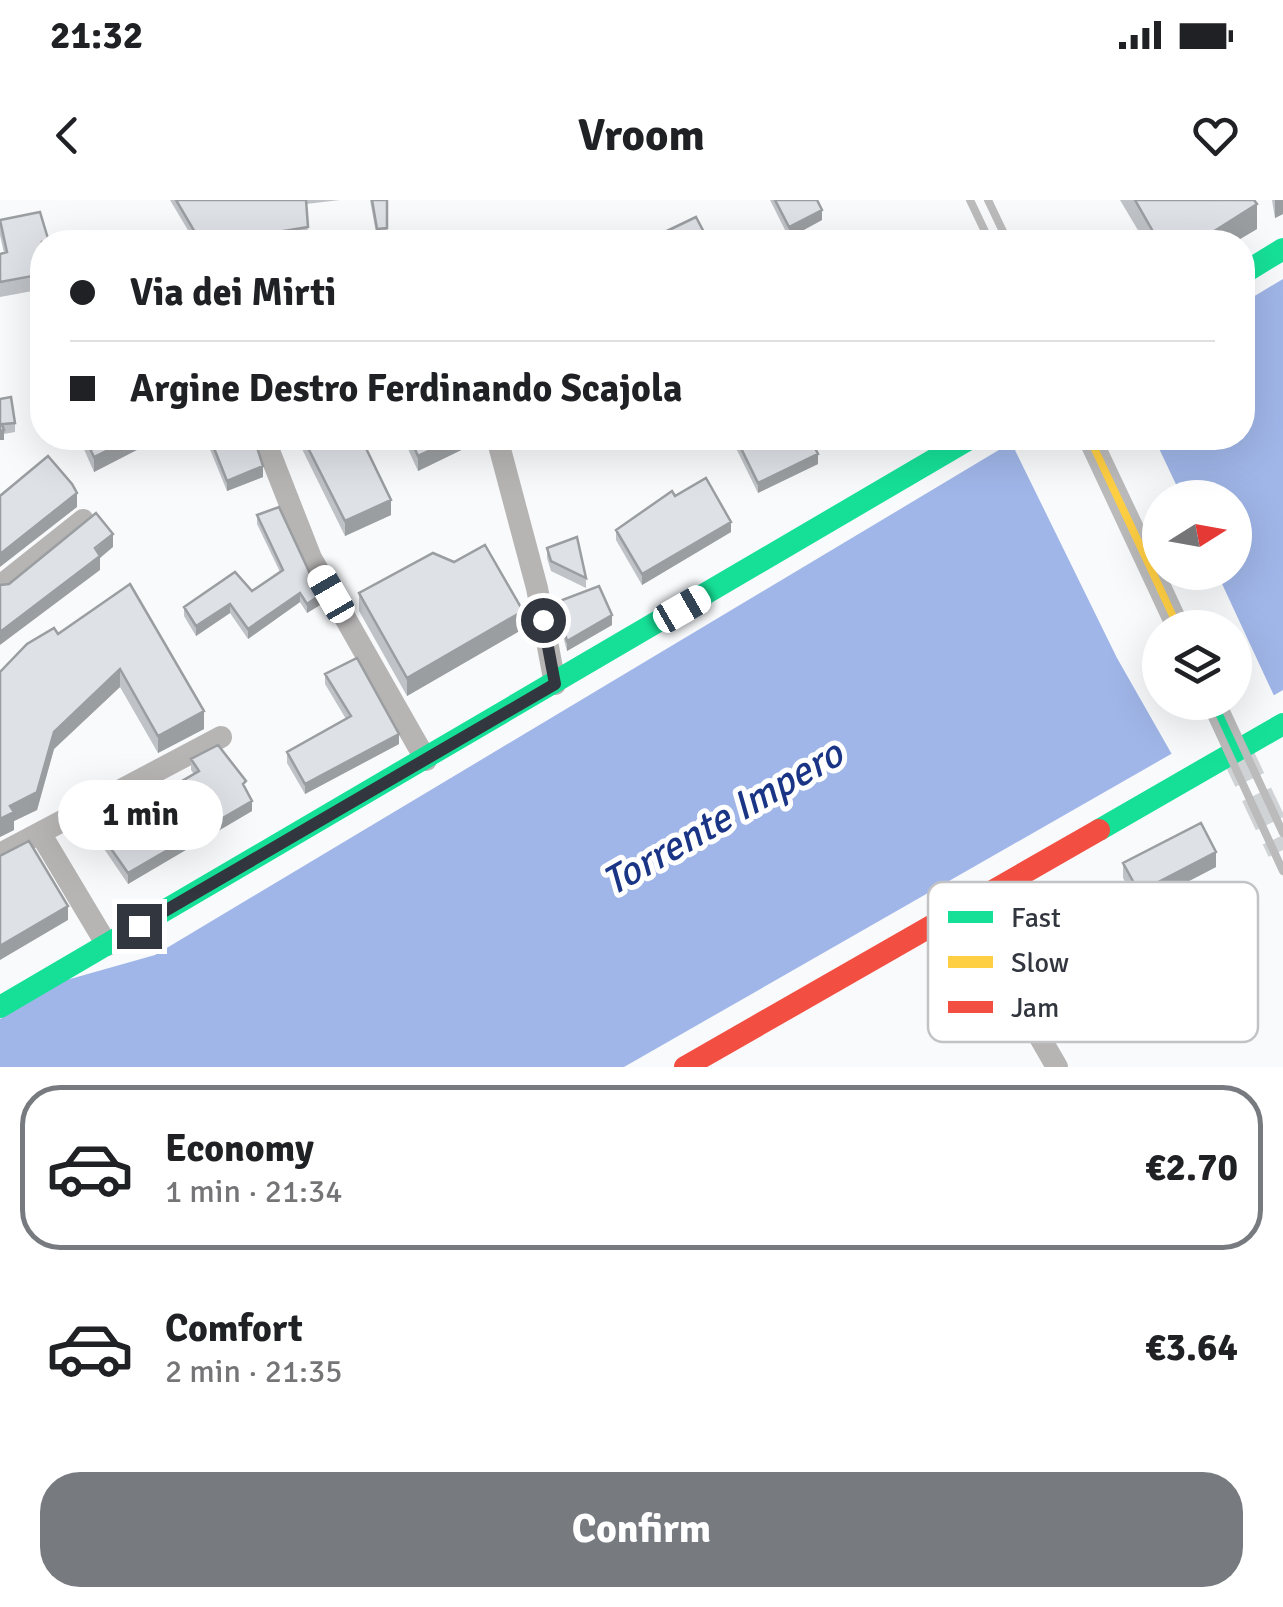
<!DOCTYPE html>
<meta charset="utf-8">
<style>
body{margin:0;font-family:Signika,sans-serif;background:#f2f2f2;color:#202124;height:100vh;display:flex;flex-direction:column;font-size:38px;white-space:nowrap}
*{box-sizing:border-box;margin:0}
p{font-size:32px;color:#757577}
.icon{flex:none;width:55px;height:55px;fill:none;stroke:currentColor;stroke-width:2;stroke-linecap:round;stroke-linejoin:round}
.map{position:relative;height:867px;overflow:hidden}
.panel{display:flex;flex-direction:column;background:#fff;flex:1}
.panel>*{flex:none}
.banner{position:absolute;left:30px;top:30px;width:1225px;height:220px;border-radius:40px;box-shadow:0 10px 40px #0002;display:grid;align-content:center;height:220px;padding:0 40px;background:#fff}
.needle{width:65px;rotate:79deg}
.fabs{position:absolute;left:1142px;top:280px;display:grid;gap:20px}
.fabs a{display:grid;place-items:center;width:110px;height:110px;border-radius:50%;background:#fff;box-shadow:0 10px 40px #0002;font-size:50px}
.end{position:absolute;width:45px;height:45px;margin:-22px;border:12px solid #32363e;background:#fff;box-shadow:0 0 0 5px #fff}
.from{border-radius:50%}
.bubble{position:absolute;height:70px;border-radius:35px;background:#fff;box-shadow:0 10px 40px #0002;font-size:32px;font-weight:700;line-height:70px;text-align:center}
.car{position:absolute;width:30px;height:60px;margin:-30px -15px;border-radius:12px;box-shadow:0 0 8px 2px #0007;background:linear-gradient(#fff 24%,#345 0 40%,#fff 0 76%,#345 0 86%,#fff 0)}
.banner b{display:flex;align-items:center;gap:35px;height:95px;font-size:38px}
.banner b+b{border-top:2px solid #e0e0e0}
.banner i{width:25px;height:25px;background:#202124}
ul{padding:18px 0 0;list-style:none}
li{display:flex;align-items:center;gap:30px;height:165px;margin:0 20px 15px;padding:0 20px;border:5px solid transparent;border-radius:40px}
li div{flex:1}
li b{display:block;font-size:38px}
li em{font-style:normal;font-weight:700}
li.selected{border-color:#777b80}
li>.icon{width:90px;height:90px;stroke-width:1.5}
.action{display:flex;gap:20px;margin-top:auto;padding:20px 40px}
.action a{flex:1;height:115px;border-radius:40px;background:#777b80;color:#fff;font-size:40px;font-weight:700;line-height:115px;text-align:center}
.status{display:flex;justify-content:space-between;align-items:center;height:70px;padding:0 50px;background:#fff;direction:ltr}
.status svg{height:28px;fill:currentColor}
header{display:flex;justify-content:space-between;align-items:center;height:130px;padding:0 40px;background:#fff;font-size:45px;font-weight:700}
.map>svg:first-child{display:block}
</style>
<div class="status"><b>21:32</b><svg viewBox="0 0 49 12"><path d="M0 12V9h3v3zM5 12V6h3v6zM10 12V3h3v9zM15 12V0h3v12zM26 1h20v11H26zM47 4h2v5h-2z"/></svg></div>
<header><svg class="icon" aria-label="back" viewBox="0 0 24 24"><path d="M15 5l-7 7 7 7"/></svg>Vroom<svg class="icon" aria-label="heart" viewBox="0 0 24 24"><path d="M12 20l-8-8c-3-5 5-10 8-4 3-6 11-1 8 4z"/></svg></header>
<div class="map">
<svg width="1283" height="867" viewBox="0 0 1283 867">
<rect width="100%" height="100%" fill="#f8fafc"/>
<path fill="#a0b6e8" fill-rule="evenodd" d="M1283 79V490L624 867H0V819L63 781 155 755 1019 238H1242L1243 103ZM1160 298H1235V372H1160ZM1160 428H1235V502H1160Z"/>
<path fill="#f8fafc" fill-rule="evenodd" d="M1009 238H1154L1182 297 1160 298V372L1217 373 1276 500 1174 558 1117 458ZM1160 428H1235V502H1160Z"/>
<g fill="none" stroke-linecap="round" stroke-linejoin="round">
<path stroke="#d0d3d6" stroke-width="32" stroke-dasharray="32 16" stroke-linecap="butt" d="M1236 551 1283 650"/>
<path stroke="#b7b4b4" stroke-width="22" d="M264 238 311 358 426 560
M497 238 537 388 555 484
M0 386 83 320
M40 633 107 745
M0 654 221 537
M965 708 1057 867"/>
<path stroke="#16e098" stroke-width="22" d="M1242 74 1283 49
M1213 502 1236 551
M1099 630 1283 524
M0 807 971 238"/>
<path stroke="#ffcf43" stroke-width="22" d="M1090 238 1178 428"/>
<path stroke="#f24e42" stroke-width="22" d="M685 867 1099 630"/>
<path stroke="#bcbbbc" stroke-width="8" d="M970 0 990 42
M988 0 1008 42
M1081 238 1170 428
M1098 238 1160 369
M1161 372 1187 428
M1205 502 1283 671
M1222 502 1283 633"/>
</g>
<path fill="#bfc2c6" d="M170 0H340L306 4 308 36 270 42H193H195Z
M370 0H387V37L377 38Z
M770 0H817L822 20 789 38Z
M1120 0H1254L1257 29 1235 42H1145Z
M1272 0H1283V14L1275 18Z
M0 20 42 42V83L38 90 0 97V54L4 53 0 35Z
M0 199 15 223V232L4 234V240Z
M79 238H160L94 272Z
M207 238H254L263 277 227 291 207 242Z
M302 238H361L391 315 345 336 302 249Z
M403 238H483L482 240 418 271Z
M731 238H815L811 240 818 264 758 293Z
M257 315 320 405 307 413 300 402 248 439 230 413 196 436 184 416V407L252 391 280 372 257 324Z
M616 330 731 332 642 385 616 340Z
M547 348 586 378V388L551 371 547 358Z
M130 384 204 529 158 553 120 487 54 549 37 610 14 621V630L0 637 58 434Z
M359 393 523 429 407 496 359 411Z
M557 402 612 425 567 451 557 413Z
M325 474 399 544 305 594 287 563V552L346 519 325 484Z
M191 559 246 590 252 611 128 684 98 640V630L194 574 191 570Z
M1123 663 1216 667 1139 707 1123 678Z"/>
<path fill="#9b9ea1" d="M1275 0H1283V14L1275 18Z
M1257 4V29L1235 42H1197Z
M822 10V20L789 38V27Z
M42 68V83L38 90V75Z
M4 230V240H0V231Z
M132 238H160L94 272V257Z
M457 238H483L482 240 418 271V256Z
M519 238H543L519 245Z
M818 254V264L758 293V283Z
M263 266V277L227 291V281Z
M77 293V307L0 367V354Z
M391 300V315L345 336V321Z
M731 322V332L642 385V374Z
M113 334V347L100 358V370L0 445V432Z
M300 393V402L248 439V429Z
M320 395V405L307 413V404Z
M230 404V413L196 436V426Z
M523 411V429L407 496V478Z
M612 415V425L567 451V441Z
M120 469V487L54 549 37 610 14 621V630L0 637V619L10 606 54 532Z
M204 511V529L158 553V536Z
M399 534V544L305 594V584Z
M252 601V611L128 684V673Z
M1216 652V667L1139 707V692Z
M68 706V720L0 760V746Z"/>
<path fill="#dee1e6" stroke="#9b9ea1" stroke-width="2.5" d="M176 0H306L308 27 241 38 243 42H193L199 39Z
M372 0H387V28L377 29Z
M775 0H817L822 10 789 27Z
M1135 0H1254L1257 4 1197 42H1159Z
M40 12 49 42H42V68L38 75 0 82V54L7 52 0 20Z
M696 17 709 42H644Z
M11 197 15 223 2 224 4 230 0 231V199Z
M85 238H132L94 257Z
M210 238H254L263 266 227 281Z
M303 238H361L391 300 345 321Z
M410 238H457L418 256Z
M736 238H810L818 254 758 283Z
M48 256 72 284 77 293 0 354V296Z
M706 278 731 322 642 374 616 330 672 291 675 296Z
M279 307 320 395 307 404 300 393 248 429 230 404 196 426 184 407 235 372 252 391 283 370 257 315Z
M96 313 113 334 95 348 100 356 0 432V385L9 384Z
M577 337 586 378 551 361 547 348Z
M485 345 523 411 407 478 359 393 433 353 454 362Z
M130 384 204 511 158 536 120 469 54 532 37 592 10 606 14 612 0 619V472L27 444 54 428 58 434Z
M599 386 612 415 567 441 557 402Z
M357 458 399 534 305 584 287 552 351 516 325 474Z
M218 545 246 581 243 584 252 601 128 673 98 630 199 571 191 559Z
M1201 623 1216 652 1139 692 1123 663Z
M29 641 68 706 0 746V656Z"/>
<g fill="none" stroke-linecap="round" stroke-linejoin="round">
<path stroke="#32363e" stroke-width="12" d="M139 726 555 484 543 420"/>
</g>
<g text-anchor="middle" stroke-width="10" stroke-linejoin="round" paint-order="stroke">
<g font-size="40" font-style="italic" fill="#1a3586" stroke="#fff">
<text transform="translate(722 617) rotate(-30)" y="14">Torrente Impero</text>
</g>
</g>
<rect x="928" y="682" width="330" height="160" rx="15" fill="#fff" stroke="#c2c3c5" stroke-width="2.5"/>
<rect x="948" y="711" width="45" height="12" fill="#16e098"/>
<rect x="948" y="756" width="45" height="12" fill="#ffcf43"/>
<rect x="948" y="801" width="45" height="12" fill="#f24e42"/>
<g font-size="28" fill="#32363e">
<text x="1011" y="727">Fast</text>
<text x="1011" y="772">Slow</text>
<text x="1011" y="817">Jam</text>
</g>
</svg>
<div class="fabs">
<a><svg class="needle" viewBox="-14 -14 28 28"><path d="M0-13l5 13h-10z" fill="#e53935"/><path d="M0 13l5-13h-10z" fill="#757577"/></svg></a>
<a><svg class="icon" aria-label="layers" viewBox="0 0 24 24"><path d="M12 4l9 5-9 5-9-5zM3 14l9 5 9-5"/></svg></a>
</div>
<i class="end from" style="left:543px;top:420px"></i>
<i class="end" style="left:139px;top:726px"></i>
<div class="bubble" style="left:58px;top:580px;width:165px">1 min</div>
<i class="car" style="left:331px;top:394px;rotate:330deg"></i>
<i class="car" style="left:682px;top:409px;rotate:60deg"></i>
<div class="banner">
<b><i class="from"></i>Via dei Mirti</b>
<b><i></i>Argine Destro Ferdinando Scajola</b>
</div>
</div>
<section class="panel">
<ul>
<li class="selected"><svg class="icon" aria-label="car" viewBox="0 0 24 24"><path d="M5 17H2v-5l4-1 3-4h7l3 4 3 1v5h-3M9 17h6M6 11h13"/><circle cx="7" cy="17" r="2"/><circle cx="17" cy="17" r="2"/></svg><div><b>Economy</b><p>1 min · 21:34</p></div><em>€2.70</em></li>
<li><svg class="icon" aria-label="car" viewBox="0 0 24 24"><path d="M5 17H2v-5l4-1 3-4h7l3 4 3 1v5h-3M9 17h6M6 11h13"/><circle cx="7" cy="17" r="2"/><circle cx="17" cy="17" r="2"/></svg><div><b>Comfort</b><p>2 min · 21:35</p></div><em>€3.64</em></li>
</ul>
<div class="action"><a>Confirm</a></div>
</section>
